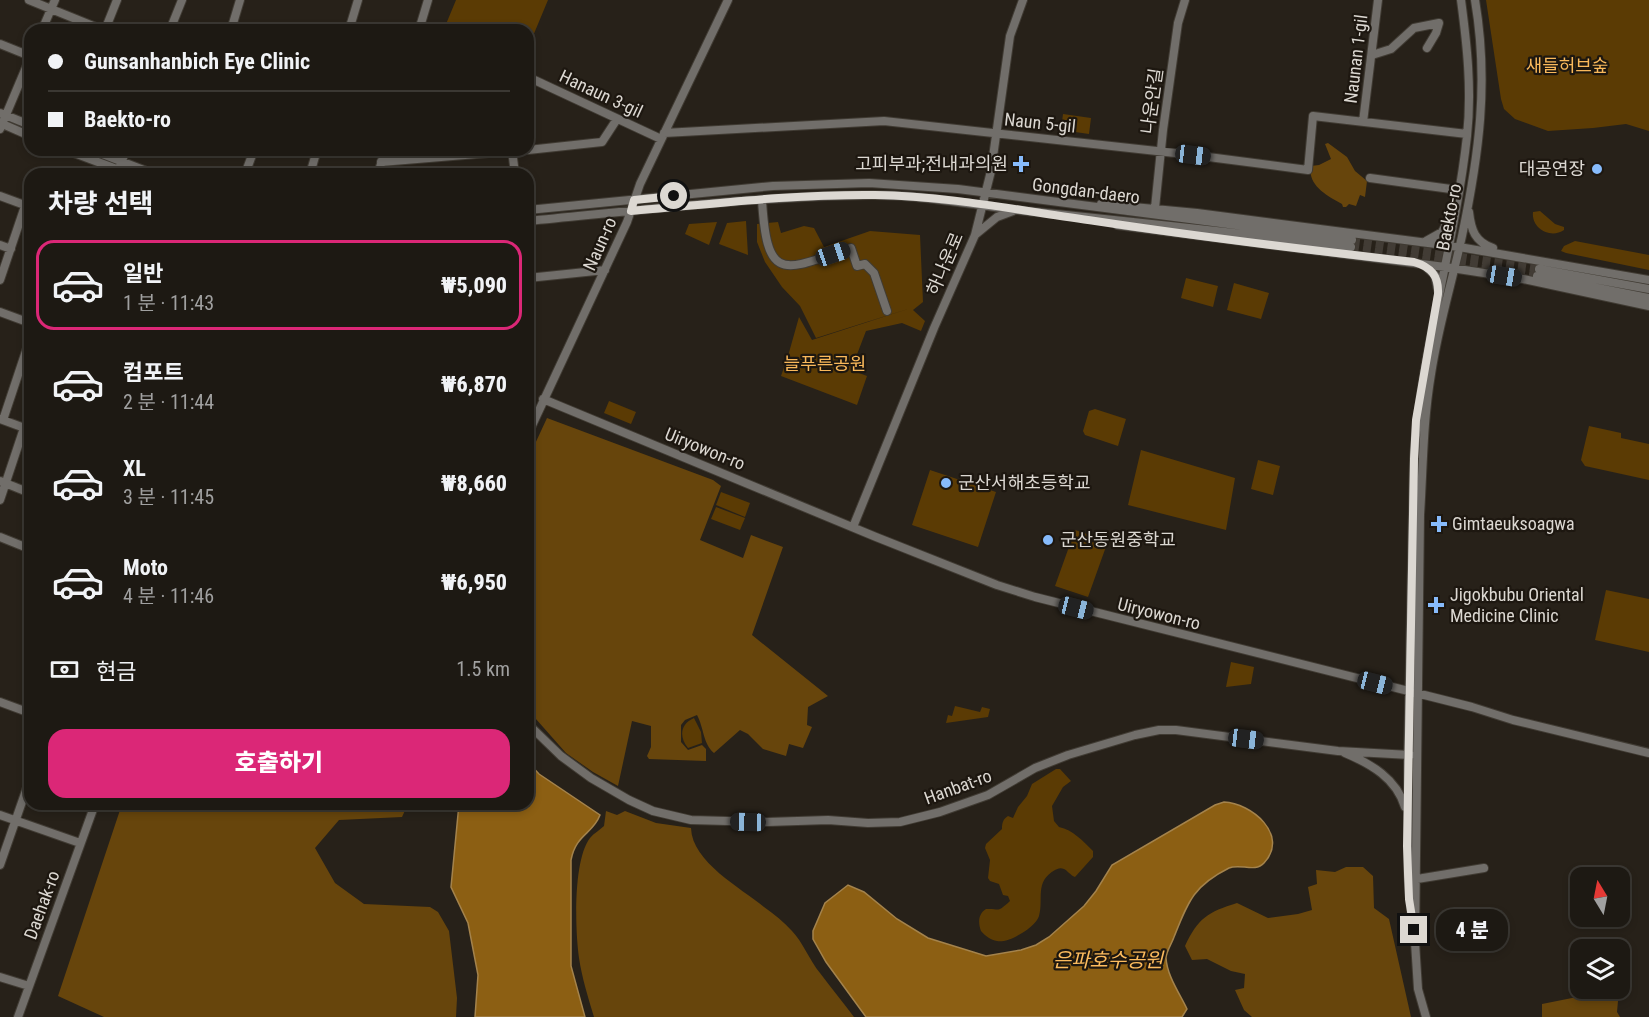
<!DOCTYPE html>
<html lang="ko">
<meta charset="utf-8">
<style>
body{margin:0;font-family:"Roboto Condensed","Noto Sans KR",sans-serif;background:#2a2621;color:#f1f3f6;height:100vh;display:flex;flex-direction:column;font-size:22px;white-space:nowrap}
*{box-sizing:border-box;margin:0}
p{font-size:20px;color:#a0a0a0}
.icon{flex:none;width:33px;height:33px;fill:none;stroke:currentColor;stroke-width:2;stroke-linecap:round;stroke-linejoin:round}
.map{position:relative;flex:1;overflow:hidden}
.panel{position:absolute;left:24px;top:168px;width:510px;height:642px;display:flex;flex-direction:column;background:#1d1913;border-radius:18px;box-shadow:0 3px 9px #0003,0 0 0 2px #3b3833}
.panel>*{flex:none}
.hud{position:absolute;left:24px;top:24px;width:510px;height:132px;border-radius:18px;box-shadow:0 3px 9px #0003,0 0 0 2px #3b3833;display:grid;align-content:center;height:132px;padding:0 24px;background:#1d1913}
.needle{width:39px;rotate:350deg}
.controls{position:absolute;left:1570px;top:867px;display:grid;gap:12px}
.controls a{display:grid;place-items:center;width:60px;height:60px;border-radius:12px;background:#1d1913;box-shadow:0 3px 9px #0003,0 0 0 2px #3b3833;font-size:30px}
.end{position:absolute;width:27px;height:27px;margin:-14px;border:8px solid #dcd8d2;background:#111;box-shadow:0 0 0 3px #111}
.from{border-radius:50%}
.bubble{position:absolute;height:42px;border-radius:18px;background:#1d1913;box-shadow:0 3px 9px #0003,0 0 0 2px #3b3833;font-size:20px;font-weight:800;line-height:42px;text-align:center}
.car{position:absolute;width:18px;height:36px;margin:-18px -9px;border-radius:8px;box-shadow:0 0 4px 2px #0007;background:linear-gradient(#222 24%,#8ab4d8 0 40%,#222 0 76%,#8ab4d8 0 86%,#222 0)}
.hud b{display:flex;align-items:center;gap:21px;height:57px;font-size:22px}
.hud b+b{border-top:2px solid #3b3833}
.hud i{width:15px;height:15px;background:#f1f3f6}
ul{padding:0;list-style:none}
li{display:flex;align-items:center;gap:18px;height:90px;margin:0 12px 9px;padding:0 12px;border:3px solid transparent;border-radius:18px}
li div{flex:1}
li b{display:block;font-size:22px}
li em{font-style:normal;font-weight:800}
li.selected{border-color:#db2777}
li>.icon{width:54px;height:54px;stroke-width:1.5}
h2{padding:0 24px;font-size:27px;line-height:72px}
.pay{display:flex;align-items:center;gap:15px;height:66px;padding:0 24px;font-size:22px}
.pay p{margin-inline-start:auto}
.action{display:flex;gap:12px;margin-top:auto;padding:12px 24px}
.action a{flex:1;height:69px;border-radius:18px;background:#db2777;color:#fff;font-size:24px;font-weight:800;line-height:69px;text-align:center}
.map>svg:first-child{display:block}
</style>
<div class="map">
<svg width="1649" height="1017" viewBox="0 0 1649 1017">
<rect width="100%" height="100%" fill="#272119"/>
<path fill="#5b3b04" d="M456 0H548L528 48V30L444 29Z
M1486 0H1649V131L1626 124 1593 128 1548 131 1515 119 1504 109 1501 99Z
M1063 114 1091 118 1089 134 1061 130Z
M1540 211 1555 224 1564 227V230C1551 239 1531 229 1533 212Z
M746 221 748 255 719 244 727 223Z
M717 222 709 245 685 234 689 224Z
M778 222 781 233 804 226 814 228 824 247 870 231 920 235 923 302 913 310 925 321 921 331 902 323 866 331 851 370 867 376 857 405 781 376 788 356 799 317 812 340 911 308 816 338 800 306 782 287 765 262 757 242V224Z
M1575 241 1649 255V270L1566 253 1561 251 1564 246Z
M1186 278 1218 286 1213 307 1181 298Z
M1234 283 1269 293 1261 319 1227 310Z
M609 401 636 412 631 424 604 413Z
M1095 409 1126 419 1118 446 1085 435 1083 431 1089 411Z
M1589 426 1621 433V438L1649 444V480L1585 466 1581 460Z
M1141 450 1235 478 1226 530 1128 505Z
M1258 460 1280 466 1273 495 1251 489Z
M930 470 996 492 978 547 912 525Z
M721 492 750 503 745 517 716 505Z
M716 507 745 518 740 530 711 519Z
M1075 530 1108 541 1088 597 1055 586Z
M1606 590 1649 599V652L1595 640Z
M1231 662 1254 667 1251 684 1226 687Z
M955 706 980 712 982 707 990 709 988 717 946 723 948 715 952 716Z
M694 718 701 732 702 743 688 748C679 737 680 724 694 718Z
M1056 769H1060L1071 781 1063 787 1052 806 1054 821 1059 827C1073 830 1083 841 1093 851V857L1075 877C1070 875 1068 871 1064 869 1060 867 1057 869 1055 870 1034 882 1044 899 1039 916 1036 927 1008 944 997 941 991 940 985 936 981 931 978 923 978 914 986 909 1000 908 996 914 1010 901L1008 896 1003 895 999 884 990 881 988 878 990 860 985 848 986 844 1002 829C1002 823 1003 819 1008 816L1013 818 1018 807 1027 796 1032 784Z"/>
<path fill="#67450c" d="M1328 143 1347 157 1355 171 1367 181 1365 197 1360 195 1356 206 1349 204 1346 207H1343L1342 204C1327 196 1307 185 1311 166L1319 165 1331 159 1325 144Z
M547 418 713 480 721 486 700 540 743 558 751 535 783 547 752 635 828 696 808 707 807 725 812 727 803 748 789 744 786 756 763 749 748 734 740 730 714 753C703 744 704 728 697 715L685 720 681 725V742L688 750 702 745 706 749V761L649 759 647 756 651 747V726L632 721 618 786 593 772 566 753 528 710V459Z
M122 804H248L251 808 255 804H408L402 817 339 820 315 848 335 883 364 904 430 907 438 912 449 931 457 998 456 1017H104L58 996Z
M606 811 617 815 625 811 656 823 691 828C692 862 741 888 764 907 774 914 784 922 792 931 802 941 810 961 820 973 831 988 843 1002 854 1017H594C588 997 582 978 579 958 575 930 573 860 590 838 594 833 600 830 604 826Z
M1346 867H1363L1373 876 1374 908 1389 919 1411 1017H1252L1244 1010 1235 990 1244 988 1245 974 1231 971 1207 959 1192 960 1185 946C1198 918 1208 912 1237 903L1268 918 1298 914 1312 910 1308 887 1317 884 1316 870 1335 872Z
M1582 996H1607L1618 1001 1617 1012 1620 1017H1542V1004Z"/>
<path fill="#8c5f13" stroke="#a4834c" stroke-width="1.5" d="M528 762 539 774 600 815C593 834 576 834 571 860V966L585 1017H475L478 975 468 923 451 887 459 804H528Z
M1224 802C1251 803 1290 835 1264 863 1255 873 1240 863 1229 868 1193 886 1188 902 1174 937 1172 943 1166 952 1166 958 1167 976 1180 994 1187 1009L1182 1017H866L826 962 813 939V931L825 903 848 885 864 892 897 919 928 938 986 956 1021 950 1036 945 1049 937 1084 906 1096 891 1112 865 1215 805Z"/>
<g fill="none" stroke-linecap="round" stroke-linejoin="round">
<path stroke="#423c35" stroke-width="8" stroke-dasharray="8 4" stroke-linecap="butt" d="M1352 240 1539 269
M1351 247 1484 266 1537 276"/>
<defs>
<path id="minor" d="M29 0 103 30
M42 30 55 0
M105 30 117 0
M170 30 182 0
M231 30 240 0
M349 30 358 0
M419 30 428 0
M0 44 30 56
M1372 55 1391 49 1414 28 1439 23 1436 33 1427 48
M528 77 661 139
M528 90 533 79
M0 113 30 125
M1363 122 1378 0
M0 123 30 136
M0 129 30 58
M664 133 884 121 1193 155 1308 170 1313 116 1467 134
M66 150 130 174
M92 150 154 174
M512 150 515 174
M528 150 602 142 617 119
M381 162 524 150
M120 166 126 150
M245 174 254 150
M310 174 317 150
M378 174 385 150
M1370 178 1458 190
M0 196 30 207
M762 200C767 284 783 271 851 248L857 266 865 264 874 273 887 311
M1101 204 1197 213 1459 247 1649 280
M1155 208 1163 130 1178 23 1185 0
M528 210 773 186 869 183 958 189 1352 240
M1469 212C1471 230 1475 242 1493 248
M528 221C642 210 757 196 872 195 924 195 975 205 1026 211 1134 222 1243 233 1351 247
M1117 225 1445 267 1523 279 1649 306
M975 235 997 217 1013 211
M1426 241 1442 232 1450 217
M0 245 11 249
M1424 265 1435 275 1438 290
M1539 269 1649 289
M1537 276 1649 298
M528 278 605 270
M0 280 25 206
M0 312 30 323
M543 399 876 537 997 585 1035 597 1472 707 1513 720 1649 753
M0 419 30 430
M3 420 30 339
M528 434 627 222 640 184 728 0
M0 481 30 493
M0 500 24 428
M853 527 934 328 975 235 991 171 1010 36 1023 0
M0 537 30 549
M0 702 30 713
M528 724 561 756 591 778 629 800 653 811 691 820 767 822 828 820 868 823 900 822 940 812 988 795 1035 768 1068 755 1135 735 1159 730H1176L1338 751 1410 755
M1345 753C1371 764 1396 778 1405 807
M0 815 80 843
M0 865 30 779
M1411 880 1484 868
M1412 920 1408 872V762L1414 459C1421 350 1455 245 1467 136 1472 90 1467 45 1461 0
M0 977 29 986
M18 1017 95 804
M1426 1017 1418 989 1415 942 1420 515C1423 468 1423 421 1431 374 1438 327 1452 282 1462 236 1479 155 1489 82 1475 0"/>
</defs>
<use href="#minor" stroke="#403b33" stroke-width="10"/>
<use href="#minor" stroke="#716e6a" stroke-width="8"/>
</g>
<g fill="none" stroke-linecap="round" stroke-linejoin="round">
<path stroke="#dcd8d2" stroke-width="8" d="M674 196 634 200 631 211C712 204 794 194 875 195 949 196 1022 211 1095 221 1201 237 1308 250 1414 262 1431 267 1439 276 1438 294L1416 420 1414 459 1407 846 1409 899 1414 930"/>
</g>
<g fill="#87bbfb" stroke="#1d1710" stroke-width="2">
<path d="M1018 155h6v6h6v6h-6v6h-6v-6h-6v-6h6z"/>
<circle cx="1597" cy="169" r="6"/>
<circle cx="946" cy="483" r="6"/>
<path d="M1436 515h6v6h6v6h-6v6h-6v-6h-6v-6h6z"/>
<circle cx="1048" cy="540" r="6"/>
<path d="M1433 596h6v6h6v6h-6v6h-6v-6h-6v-6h6z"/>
</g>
<g text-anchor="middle" stroke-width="4.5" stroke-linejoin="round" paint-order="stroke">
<g font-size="18" fill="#dcd8d2" stroke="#1d1710">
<text transform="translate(1356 59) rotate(-83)" y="6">Naunan 1-gil</text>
<text transform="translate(601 94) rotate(25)" y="6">Hanaun 3-gil</text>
<text transform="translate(1152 101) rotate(-82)" y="6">나운안길</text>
<text transform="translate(1040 123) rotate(6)" y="6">Naun 5-gil</text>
<text transform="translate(1086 191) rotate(7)" y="6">Gongdan-daero</text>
<text transform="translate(1449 217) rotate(-79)" y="6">Baekto-ro</text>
<text transform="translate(600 244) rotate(-66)" y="6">Naun-ro</text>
<text transform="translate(945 264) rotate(-67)" y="6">하나운로</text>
<text transform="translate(705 449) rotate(22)" y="6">Uiryowon-ro</text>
<text transform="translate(1159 614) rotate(14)" y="6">Uiryowon-ro</text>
<text transform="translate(958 787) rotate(-20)" y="6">Hanbat-ro</text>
<text transform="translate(42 905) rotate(-70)" y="6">Daehak-ro</text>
</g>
<g font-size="18" fill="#fab95b" stroke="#1d1710">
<text x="1567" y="72">새들허브숲</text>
<text x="825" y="370">늘푸른공원</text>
</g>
<g font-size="18" fill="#dcd8d2" stroke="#1d1710" text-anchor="start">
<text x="1008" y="170" text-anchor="end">고피부과;전내과의원</text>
<text x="1585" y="175" text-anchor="end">대공연장</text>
<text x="958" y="489">군산서해초등학교</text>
<text x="1452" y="530">Gimtaeuksoagwa</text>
<text x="1060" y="546">군산동원중학교</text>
<text x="1450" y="601">Jigokbubu Oriental<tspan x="1450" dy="21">Medicine Clinic</tspan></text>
</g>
<g font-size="20" font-style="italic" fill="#fdbc5e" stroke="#1d1710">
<text x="1108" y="967">은파호수공원</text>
</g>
</g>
</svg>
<div class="controls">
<a><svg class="needle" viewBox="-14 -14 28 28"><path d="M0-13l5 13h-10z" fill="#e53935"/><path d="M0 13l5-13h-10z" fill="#a0a0a0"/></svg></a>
<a><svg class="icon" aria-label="layers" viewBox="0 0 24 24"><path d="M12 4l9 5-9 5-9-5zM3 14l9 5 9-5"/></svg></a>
</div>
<i class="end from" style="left:674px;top:196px"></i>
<i class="end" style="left:1414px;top:930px"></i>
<div class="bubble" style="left:1436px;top:909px;width:72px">4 분</div>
<i class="car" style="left:1193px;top:155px;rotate:97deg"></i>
<i class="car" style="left:833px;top:254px;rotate:71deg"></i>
<i class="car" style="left:1504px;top:276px;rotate:99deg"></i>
<i class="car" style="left:1076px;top:608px;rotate:104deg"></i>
<i class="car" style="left:1375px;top:683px;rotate:104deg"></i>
<i class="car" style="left:1246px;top:739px;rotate:97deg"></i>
<i class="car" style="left:748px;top:822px;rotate:271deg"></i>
<div class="hud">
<b><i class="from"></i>Gunsanhanbich Eye Clinic</b>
<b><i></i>Baekto-ro</b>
</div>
<section class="panel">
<h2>차량 선택</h2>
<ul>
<li class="selected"><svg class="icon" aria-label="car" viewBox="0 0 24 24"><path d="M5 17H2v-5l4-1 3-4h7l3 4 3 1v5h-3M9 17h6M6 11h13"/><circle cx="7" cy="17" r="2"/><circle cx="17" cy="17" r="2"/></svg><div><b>일반</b><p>1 분 · 11:43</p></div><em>₩5,090</em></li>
<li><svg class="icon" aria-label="car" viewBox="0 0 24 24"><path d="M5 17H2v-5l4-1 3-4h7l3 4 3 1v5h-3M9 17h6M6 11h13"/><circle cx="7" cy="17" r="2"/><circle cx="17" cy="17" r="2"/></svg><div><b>컴포트</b><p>2 분 · 11:44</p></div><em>₩6,870</em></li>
<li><svg class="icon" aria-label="car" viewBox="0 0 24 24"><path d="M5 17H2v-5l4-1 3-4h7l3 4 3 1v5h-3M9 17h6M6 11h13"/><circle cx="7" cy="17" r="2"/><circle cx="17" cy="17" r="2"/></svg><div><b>XL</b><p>3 분 · 11:45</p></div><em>₩8,660</em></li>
<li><svg class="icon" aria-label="car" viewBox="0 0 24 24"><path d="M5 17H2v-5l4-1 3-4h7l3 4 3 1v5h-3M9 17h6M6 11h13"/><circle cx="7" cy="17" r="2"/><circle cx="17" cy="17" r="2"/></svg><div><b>Moto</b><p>4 분 · 11:46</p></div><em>₩6,950</em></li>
</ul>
<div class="pay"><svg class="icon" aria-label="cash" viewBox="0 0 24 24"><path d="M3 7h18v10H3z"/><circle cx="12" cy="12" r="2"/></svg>현금<p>1.5 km</p></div>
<div class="action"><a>호출하기</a></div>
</section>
</div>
